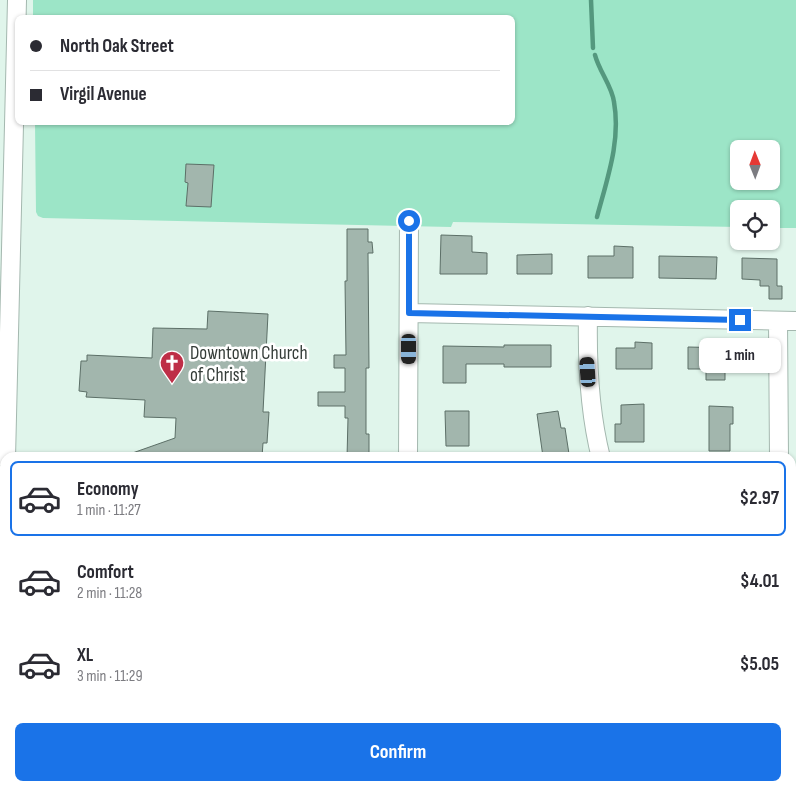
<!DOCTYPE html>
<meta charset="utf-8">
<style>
body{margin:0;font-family:"Sofia Sans Condensed",sans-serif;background:#f2f2f3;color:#2b2b33;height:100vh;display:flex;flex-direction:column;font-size:19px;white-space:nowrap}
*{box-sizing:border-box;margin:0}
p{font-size:16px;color:#7c7c81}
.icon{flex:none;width:28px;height:28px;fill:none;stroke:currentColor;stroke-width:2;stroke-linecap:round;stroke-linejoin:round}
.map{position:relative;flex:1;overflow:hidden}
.sheet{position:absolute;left:0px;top:452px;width:796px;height:339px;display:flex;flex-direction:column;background:#fff;border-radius:15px 15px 0 0;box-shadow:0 1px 4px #0004}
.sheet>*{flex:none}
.top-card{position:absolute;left:15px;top:15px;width:500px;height:110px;border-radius:8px;box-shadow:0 1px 4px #0004;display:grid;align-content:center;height:110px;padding:0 15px;background:#fff}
.needle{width:32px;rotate:359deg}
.tools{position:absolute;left:730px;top:140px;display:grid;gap:10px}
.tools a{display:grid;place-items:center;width:50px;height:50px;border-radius:8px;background:#fff;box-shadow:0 1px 4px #0004;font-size:25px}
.end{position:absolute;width:22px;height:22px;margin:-11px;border:6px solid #1a73e8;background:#fff;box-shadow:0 0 0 2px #fff}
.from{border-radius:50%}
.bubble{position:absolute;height:35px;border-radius:8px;background:#fff;box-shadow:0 1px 4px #0004;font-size:16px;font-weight:700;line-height:35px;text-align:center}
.car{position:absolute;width:15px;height:30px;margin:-15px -8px;border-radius:6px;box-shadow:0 0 4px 1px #0007;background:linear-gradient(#222 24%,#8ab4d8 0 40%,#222 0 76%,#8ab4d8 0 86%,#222 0)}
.top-card b{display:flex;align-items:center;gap:18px;height:48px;font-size:19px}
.top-card b+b{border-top:1px solid #e1e1e2}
.top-card i{width:12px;height:12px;background:#2b2b33}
ul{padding:9px 0 0;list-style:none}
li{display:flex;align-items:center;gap:15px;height:75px;margin:0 10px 8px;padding:0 5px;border:2px solid transparent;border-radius:8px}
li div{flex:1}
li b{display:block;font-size:19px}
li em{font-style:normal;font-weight:700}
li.active{border-color:#1a73e8}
li>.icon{width:45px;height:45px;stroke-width:1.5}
.cta{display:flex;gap:10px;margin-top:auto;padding:10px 15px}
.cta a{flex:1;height:58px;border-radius:8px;background:#1a73e8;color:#fff;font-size:20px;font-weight:700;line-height:58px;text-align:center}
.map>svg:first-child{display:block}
</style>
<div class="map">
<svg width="796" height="791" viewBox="0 0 796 791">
<rect width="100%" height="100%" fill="#e0f5eb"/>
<path fill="#9ce5c7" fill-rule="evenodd" d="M33 0H796V228H771V209H739V227L453 222 451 227 43 218 38 216 36 212 35 123 512 122V18H33ZM739 149H771V181H739Z
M791 562H796V791H736V786H791Z"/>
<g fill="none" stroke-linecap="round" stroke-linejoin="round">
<path stroke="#54987e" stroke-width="4.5" d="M591 0 593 48
M595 55C599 71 612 86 614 102 621 141 607 179 597 217"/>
</g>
<path fill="#a2b6ad" stroke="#5c6f67" d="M186 164 214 165 211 207 186 206 188 183 185 182Z
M347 229H368V242H372L373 253H368L369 368H366V434H369V458H347L348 418H345V406H318V392H345V368H334V355H346L345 281H347Z
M441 235 472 236V252L487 253V274H440Z
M614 246 633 247V278H588V256H614Z
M552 254V274H517V255Z
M659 256 717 257 716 279 659 278Z
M742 258 777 259V286H782V299H769V286H760V280L742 279Z
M208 311 268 314 263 412H269L267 443H263L262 457 200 455 201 458H125L124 456 175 438 176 418 144 417 145 400 86 397 87 392 79 391 81 361H87V355L152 358 153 328 207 329Z
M635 342 652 343V369H616V348H635Z
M504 345H551V367H504V364H466V383H443V346L504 347Z
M688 347 731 348V368H725V380H706V369H688Z
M644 404V442H615V424H621V405Z
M709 406 733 407V424H730V451H709Z
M445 411H469V446H446Z
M558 411 561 428H565L569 454 543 457 537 414Z"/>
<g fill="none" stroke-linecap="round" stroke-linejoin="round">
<defs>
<path id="minor" d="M409 313 796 321
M588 316C587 364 589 411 601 458
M778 321 779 458
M6 458 17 0
M408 458 409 221
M0 749 5 494
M405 791V786
M631 791V786"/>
</defs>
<use href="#minor" stroke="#a4b8af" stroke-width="20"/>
<use href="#minor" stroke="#fff" stroke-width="18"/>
</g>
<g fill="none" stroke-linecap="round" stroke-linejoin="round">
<path stroke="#1a73e8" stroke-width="6" d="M409 221V313L740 320"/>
</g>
<defs>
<symbol id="church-pin" viewBox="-11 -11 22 30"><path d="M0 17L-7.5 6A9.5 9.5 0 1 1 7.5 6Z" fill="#be2e47" stroke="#fff"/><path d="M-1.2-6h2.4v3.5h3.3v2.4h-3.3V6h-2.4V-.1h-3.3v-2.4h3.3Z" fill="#fff"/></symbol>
</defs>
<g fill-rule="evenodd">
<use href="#church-pin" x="158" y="349" width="28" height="38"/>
</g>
<g text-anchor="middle" stroke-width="5" stroke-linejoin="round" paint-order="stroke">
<g font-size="19" fill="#343c38" stroke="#fff" text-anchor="start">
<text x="190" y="359">Downtown Church<tspan x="190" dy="22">of Christ</tspan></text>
</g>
</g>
</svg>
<div class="tools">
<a><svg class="needle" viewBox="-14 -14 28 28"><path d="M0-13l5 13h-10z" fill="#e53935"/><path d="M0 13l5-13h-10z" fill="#7c7c81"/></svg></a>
<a><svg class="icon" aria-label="locate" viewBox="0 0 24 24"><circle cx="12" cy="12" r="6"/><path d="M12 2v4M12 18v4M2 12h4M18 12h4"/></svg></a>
</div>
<i class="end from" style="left:409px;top:221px"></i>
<i class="end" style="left:740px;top:320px"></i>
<div class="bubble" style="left:699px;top:338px;width:82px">1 min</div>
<i class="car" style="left:409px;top:349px;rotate:180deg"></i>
<i class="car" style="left:588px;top:372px;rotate:356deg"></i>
<div class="top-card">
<b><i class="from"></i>North Oak Street</b>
<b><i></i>Virgil Avenue</b>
</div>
<section class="sheet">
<ul>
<li class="active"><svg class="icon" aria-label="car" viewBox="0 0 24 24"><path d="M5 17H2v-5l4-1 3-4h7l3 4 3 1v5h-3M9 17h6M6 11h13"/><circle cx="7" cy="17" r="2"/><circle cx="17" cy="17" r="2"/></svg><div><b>Economy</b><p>1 min · 11:27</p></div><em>$2.97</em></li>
<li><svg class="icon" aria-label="car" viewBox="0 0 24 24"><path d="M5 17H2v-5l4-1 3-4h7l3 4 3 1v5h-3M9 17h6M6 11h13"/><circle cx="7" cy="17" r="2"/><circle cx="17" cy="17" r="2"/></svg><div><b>Comfort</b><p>2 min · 11:28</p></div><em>$4.01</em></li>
<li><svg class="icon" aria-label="car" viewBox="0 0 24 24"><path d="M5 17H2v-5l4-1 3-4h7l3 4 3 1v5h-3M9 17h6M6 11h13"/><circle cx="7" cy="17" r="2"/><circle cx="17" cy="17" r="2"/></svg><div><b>XL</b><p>3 min · 11:29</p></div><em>$5.05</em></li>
</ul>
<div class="cta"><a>Confirm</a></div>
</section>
</div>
